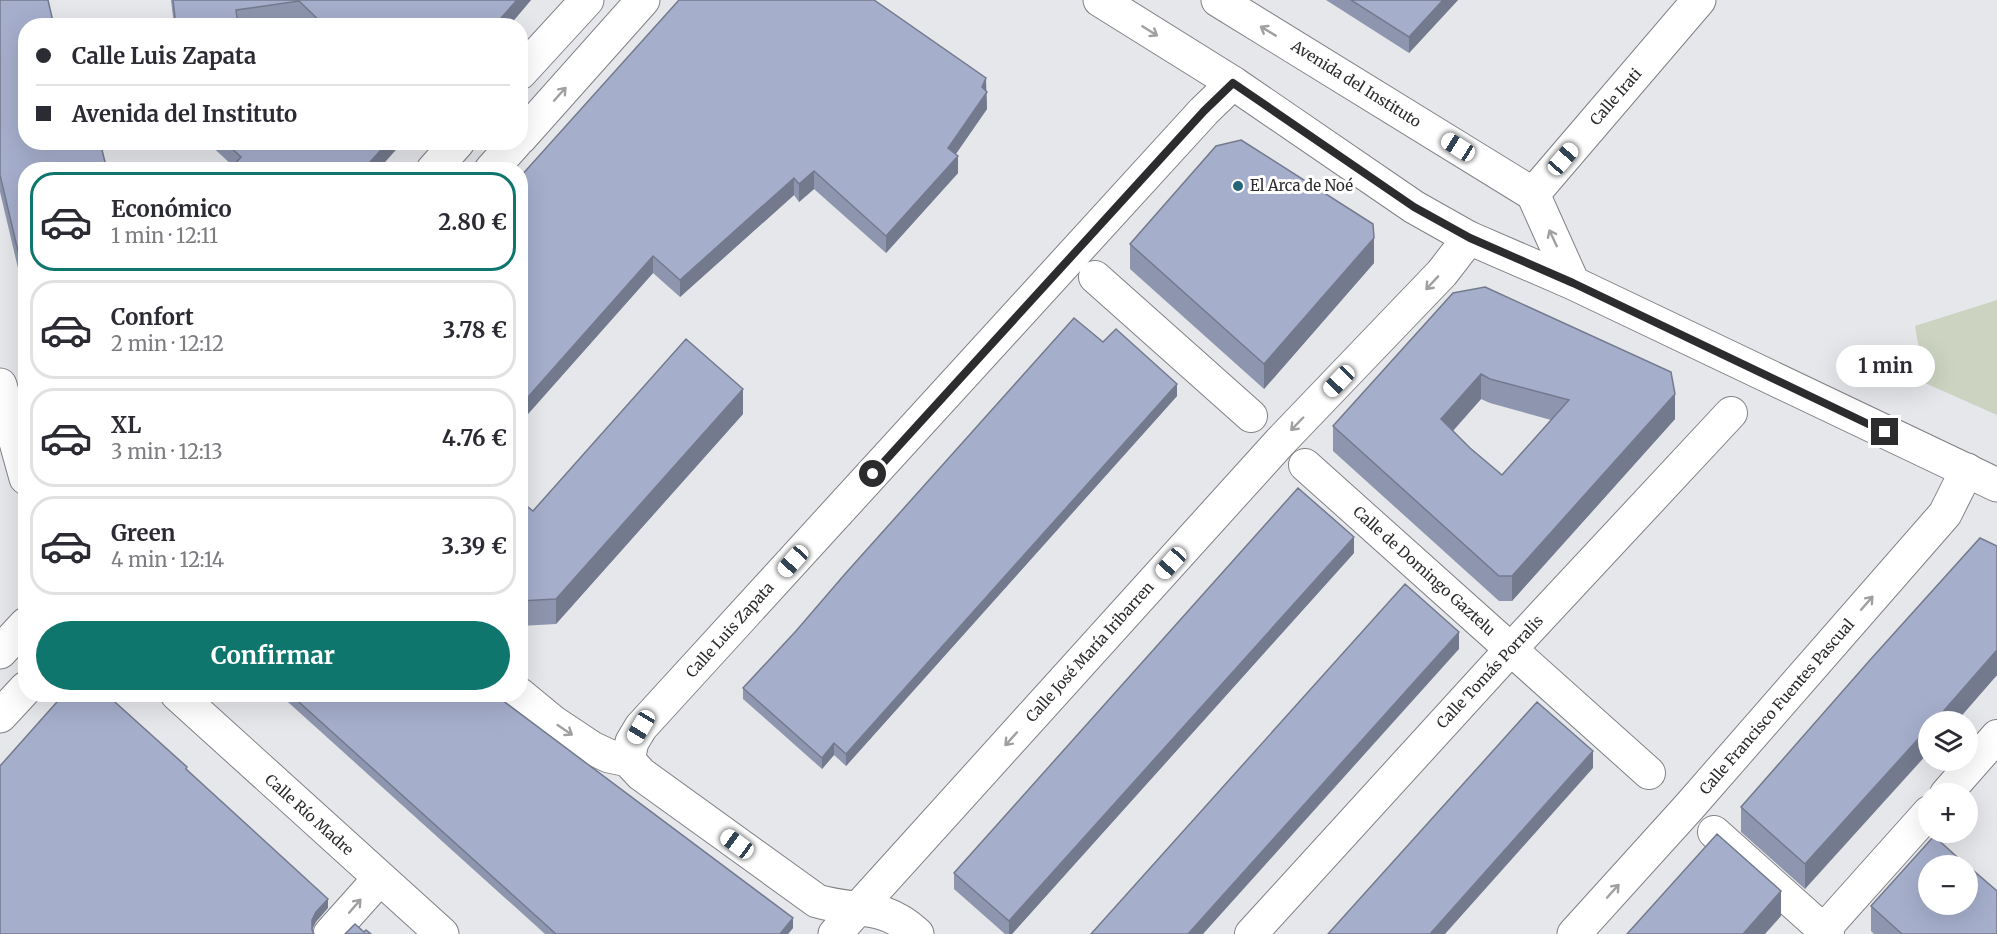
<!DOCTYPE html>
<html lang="es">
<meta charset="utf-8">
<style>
body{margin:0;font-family:Merriweather,serif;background:#f7f7f7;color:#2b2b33;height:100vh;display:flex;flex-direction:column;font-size:22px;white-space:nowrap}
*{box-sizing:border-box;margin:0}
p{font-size:20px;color:#7c7c81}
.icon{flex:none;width:33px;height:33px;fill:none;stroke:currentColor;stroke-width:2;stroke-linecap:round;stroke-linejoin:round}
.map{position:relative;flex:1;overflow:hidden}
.drawer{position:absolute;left:18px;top:162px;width:510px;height:540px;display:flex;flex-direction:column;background:#fff;border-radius:24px;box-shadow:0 6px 24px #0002}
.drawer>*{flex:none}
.guide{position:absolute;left:18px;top:18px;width:510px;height:132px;border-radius:24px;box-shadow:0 6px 24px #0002;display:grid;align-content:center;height:132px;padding:0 18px;background:#fff}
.fabs{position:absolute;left:1918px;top:711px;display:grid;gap:12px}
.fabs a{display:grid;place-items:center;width:60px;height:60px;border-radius:50%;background:#fff;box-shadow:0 6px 24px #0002;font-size:30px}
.end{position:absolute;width:27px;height:27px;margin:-14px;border:8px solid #2c2c2e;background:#fff;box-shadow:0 0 0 3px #fff}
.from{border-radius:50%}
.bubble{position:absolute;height:42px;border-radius:21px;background:#fff;box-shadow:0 6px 24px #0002;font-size:20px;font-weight:700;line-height:42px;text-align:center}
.car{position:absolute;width:18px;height:36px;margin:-18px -9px;border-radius:8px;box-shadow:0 0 4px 2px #0007;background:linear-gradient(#fff 24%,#345 0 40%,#fff 0 76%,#345 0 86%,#fff 0)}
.guide b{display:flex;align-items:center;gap:21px;height:57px;font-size:22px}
.guide b+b{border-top:2px solid #e1e1e2}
.guide i{width:15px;height:15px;background:#2b2b33}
ul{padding:10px 0 0;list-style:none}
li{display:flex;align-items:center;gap:18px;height:99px;margin:0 12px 9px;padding:0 6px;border:3px solid #e1e1e2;border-radius:24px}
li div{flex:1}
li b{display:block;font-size:22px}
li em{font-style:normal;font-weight:700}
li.active{border-color:#0f766e}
li>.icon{width:54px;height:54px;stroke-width:1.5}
.action{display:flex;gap:12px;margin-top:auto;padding:12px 18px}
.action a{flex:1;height:69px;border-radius:36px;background:#0f766e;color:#fff;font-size:24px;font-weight:700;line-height:69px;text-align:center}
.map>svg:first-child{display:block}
</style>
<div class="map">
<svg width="1997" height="934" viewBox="0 0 1997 934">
<rect width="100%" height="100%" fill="#e6e7eb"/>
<path fill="#ccd3c0" d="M1997 300V415L1925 383 1915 326Z"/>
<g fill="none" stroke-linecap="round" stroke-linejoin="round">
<defs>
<path id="pedestrian" d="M1095 277 1251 416
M1305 465 1649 773
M1946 794 1997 736
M1714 832 1828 934
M1251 934 1511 649 1731 413
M1820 934 1929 812"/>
<path id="minor" d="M1533 194 1699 0
M0 385 26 478
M177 694 442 934
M519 694 553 722 592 748 609 756 628 760 641 774 817 901C858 913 882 902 917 934
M628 760 632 742 641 727 1204 111 1233 83
M330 934 380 878
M835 934 1280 442 1442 273 1469 238
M1574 934 1689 807 1945 514 1967 470"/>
<path id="tertiary" d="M1100 0 1233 83 1414 207 1469 238 1573 283 1997 485
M1218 0 1533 194 1573 283
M520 73 587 0
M520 138 643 0
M433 170 458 142
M491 170 516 142
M0 652 26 624
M0 716 26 688"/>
</defs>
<use href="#pedestrian" stroke="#808185" stroke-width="34"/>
<use href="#minor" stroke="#808185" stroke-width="35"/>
<use href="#tertiary" stroke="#808185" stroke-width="35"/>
<use href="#pedestrian" stroke="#fff" stroke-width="32"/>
<use href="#minor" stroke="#fff" stroke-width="33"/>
<use href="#tertiary" stroke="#fff" stroke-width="33"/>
</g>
<path fill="#8e96af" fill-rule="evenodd" d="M0 0 26 170V302L0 192Z
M171 0H531L509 26H308L299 18 244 26H174Z
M1326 0H1458L1409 53Z
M986 91 987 109 956 154 958 173 886 253 814 189 799 202 794 195 680 297 653 273 520 423V177Z
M207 142H403L233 166Z
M1130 244 1374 263 1264 389 1130 269Z
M1453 293 1675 419 1512 601H1499L1333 451V426ZM1481 399 1490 403 1551 420 1502 475 1470 448 1453 431Z
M1103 342 1177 396 846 766 834 755 822 769 743 699V688Z
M743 414 556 624 520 626V501L533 511Z
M1997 546V675L1956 722H1929L1805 889 1741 832V807Z
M1354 553 1012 934H1005L954 889V873Z
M279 694H494L793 928 788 934H545Z
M1871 906 1997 934H1874L1871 931Z"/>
<path fill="#747a8e" d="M517 0H531L509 26H494Z
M1443 0H1458L1409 53V37Z
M986 78 987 109 948 165V148Z
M388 142H403L378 170H363Z
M958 156V173L886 253V236Z
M814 171V189L799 202V184Z
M794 178V195L680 297V280Z
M1374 238V263L1264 389V364Z
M653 256V273L520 423V406Z
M1481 374V399L1441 444V419Z
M1177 384V396L846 766V754Z
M743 389V414L556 624V599Z
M1675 394V419L1512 601V576Z
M1354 537V553L1012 934H1009V921Z
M1459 632V649L1203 934H1188Z
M1997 650V675L1956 722H1934Z
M1929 727V752L1805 889V864Z
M834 743V755L822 769V758Z
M1593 751V768L1445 934H1430Z
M1781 891V916L1765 934H1743Z
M328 899V908L316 922 312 930V920L316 912Z
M793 918V928L788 934H780Z"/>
<path fill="#a5aecb" stroke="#747a8e" stroke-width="1.5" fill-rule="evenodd" d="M0 0H48L54 26H26V142H100L107 170H26V285L0 175Z
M173 0H517L494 26H325L299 1 236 10 238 26H176Z
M679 0H874L986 78 982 87 987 92 948 148 958 156 886 236 814 171 799 184 794 178 680 280 653 256 520 406V177Z
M1351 0H1443L1409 37Z
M1241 140 1373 224 1374 238 1264 364 1130 244 1216 146Z
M225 142H388L363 170H229L241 157Z
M1485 287 1671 372 1675 394 1512 576H1499L1333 426 1453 293ZM1481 374 1490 379 1569 400 1502 475 1470 448 1441 419Z
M1074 318 1103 342 1116 329 1177 384 846 754 834 743 822 758 743 688 796 631 845 574Z
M686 339 743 389 556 599 520 601V501L533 511Z
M1298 488 1354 537 1009 921 954 873Z
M1980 538 1997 546V650L1934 722H1929V727L1805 864 1741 807 1870 660Z
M1405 584 1459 632 1188 934H1091Z
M64 694H106L187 767 186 769 328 899 316 912 312 920V930L314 934H0V766Z
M290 694H494L793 918 780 934H556Z
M1537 702 1593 751 1430 934H1328Z
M1717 834 1781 891 1743 934H1627Z
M1934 836 1967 866H1929V904H1968V866L1997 891V934H1902L1871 906Z
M355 924 364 932 366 930 371 934H345Z"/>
<defs><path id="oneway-shaft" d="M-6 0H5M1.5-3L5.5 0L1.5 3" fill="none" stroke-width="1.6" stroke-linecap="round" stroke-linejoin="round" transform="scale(1.5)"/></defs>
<g stroke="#a0a0a1">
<use href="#oneway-shaft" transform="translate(1150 31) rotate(32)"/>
<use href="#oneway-shaft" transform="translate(1268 31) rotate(-149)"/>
<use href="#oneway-shaft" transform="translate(560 94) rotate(-48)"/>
<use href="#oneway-shaft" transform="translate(1553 238) rotate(-115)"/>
<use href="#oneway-shaft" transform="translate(1432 283) rotate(133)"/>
<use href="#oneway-shaft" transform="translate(1297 424) rotate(134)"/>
<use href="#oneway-shaft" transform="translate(1867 603) rotate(-49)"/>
<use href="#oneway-shaft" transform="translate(565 730) rotate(34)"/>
<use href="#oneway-shaft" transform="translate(1011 739) rotate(132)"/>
<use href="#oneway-shaft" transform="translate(1613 891) rotate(-48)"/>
<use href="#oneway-shaft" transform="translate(355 906) rotate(-49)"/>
</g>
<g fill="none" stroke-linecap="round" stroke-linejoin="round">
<path stroke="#2c2c2e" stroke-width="8" d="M873 474 1204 111 1233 83 1414 207 1470 238 1573 283 1885 432"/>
</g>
<circle fill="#246579" stroke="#fff" stroke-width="2" cx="1238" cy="186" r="6"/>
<g text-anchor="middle" stroke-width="6" stroke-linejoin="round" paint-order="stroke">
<g font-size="15" fill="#2c2c2e" stroke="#fff">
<text transform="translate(1356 84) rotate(32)" y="5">Avenida del Instituto</text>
<text transform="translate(1616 97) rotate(-49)" y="5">Calle Irati</text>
<text transform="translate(1424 571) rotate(42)" y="5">Calle de Domingo Gaztelu</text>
<text transform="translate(730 630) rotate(-48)" y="5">Calle Luis Zapata</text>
<text transform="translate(1090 652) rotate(-48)" y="5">Calle José María Iribarren</text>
<text transform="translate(1490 672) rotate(-47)" y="5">Calle Tomás Porralis</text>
<text transform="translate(1777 707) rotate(-49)" y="5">Calle Francisco Fuentes Pascual</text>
<text transform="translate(309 815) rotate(42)" y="5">Calle Río Madre</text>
</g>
<g font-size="15" fill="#2c2c2e" stroke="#fff" text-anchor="start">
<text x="1250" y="191">El Arca de Noé</text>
</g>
</g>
</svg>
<div class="fabs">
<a><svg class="icon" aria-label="layers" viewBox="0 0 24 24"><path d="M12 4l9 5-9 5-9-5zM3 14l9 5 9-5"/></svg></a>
<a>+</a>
<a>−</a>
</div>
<i class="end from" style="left:873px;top:474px"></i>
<i class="end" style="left:1885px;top:432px"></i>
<div class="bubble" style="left:1836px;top:345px;width:99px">1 min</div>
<i class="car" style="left:1458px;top:147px;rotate:302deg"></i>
<i class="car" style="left:1563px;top:159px;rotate:41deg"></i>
<i class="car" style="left:1339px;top:381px;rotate:224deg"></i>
<i class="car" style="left:793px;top:561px;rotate:222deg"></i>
<i class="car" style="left:1171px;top:563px;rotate:222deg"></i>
<i class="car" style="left:641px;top:727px;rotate:211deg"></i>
<i class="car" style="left:737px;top:844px;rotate:306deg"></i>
<div class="guide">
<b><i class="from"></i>Calle Luis Zapata</b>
<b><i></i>Avenida del Instituto</b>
</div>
<section class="drawer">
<ul>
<li class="active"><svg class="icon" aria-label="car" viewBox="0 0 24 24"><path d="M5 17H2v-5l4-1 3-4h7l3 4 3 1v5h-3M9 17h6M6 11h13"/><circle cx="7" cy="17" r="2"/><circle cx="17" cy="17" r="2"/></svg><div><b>Económico</b><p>1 min · 12:11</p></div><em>2.80 €</em></li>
<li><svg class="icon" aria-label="car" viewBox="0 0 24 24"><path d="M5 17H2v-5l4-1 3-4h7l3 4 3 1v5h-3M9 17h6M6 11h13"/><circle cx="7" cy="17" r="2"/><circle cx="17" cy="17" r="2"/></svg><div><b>Confort</b><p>2 min · 12:12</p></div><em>3.78 €</em></li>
<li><svg class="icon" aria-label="car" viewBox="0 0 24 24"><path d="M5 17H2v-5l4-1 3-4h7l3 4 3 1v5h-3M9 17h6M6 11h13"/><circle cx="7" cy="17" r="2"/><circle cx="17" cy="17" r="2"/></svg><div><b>XL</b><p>3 min · 12:13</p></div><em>4.76 €</em></li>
<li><svg class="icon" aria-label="car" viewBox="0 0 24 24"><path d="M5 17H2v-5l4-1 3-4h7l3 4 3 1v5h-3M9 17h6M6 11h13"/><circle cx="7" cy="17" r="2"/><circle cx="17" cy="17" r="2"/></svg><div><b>Green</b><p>4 min · 12:14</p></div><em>3.39 €</em></li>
</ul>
<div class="action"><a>Confirmar</a></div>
</section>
</div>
